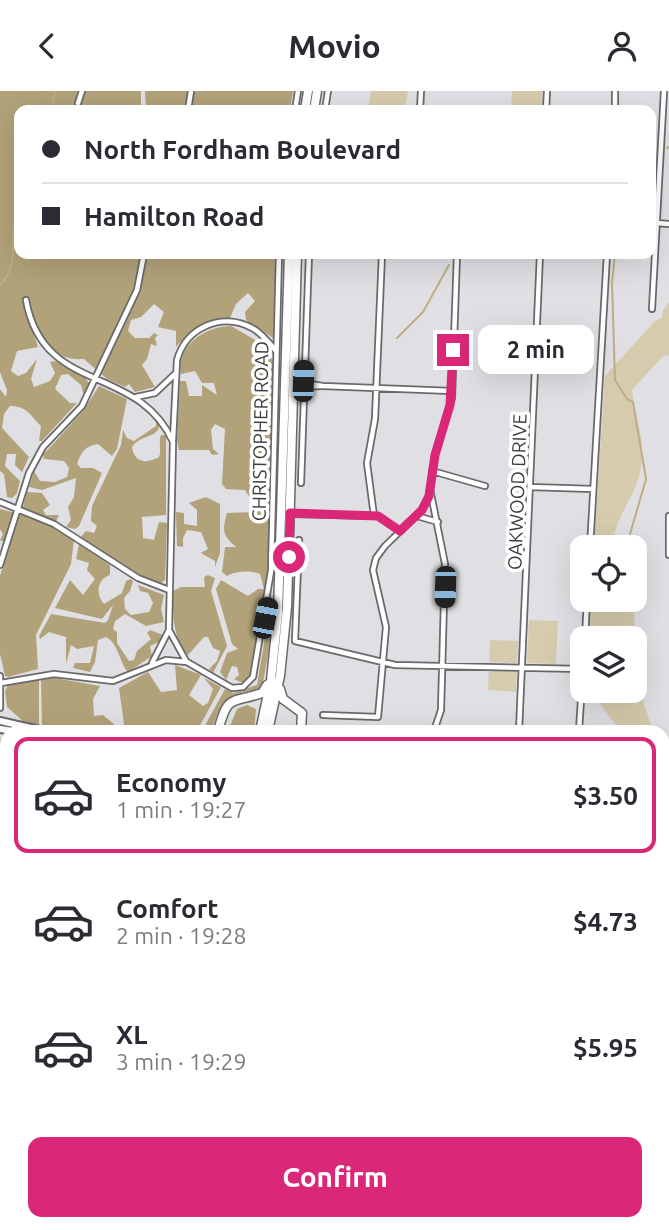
<!DOCTYPE html>
<meta charset="utf-8">
<style>
body{margin:0;font-family:Ubuntu,sans-serif;background:#f2f2f3;color:#2b2b33;height:100vh;display:flex;flex-direction:column;font-size:26px;white-space:nowrap}
*{box-sizing:border-box;margin:0}
p{font-size:23px;color:#7c7c81}
.icon{flex:none;width:38px;height:38px;fill:none;stroke:currentColor;stroke-width:2;stroke-linecap:round;stroke-linejoin:round}
.map{position:relative;flex:1;overflow:hidden}
.panel{position:absolute;left:0px;top:634px;width:670px;height:506px;display:flex;flex-direction:column;background:#fff;border-radius:21px 21px 0 0;box-shadow:0 7px 28px #0002}
.panel>*{flex:none}
.top-card{position:absolute;left:14px;top:14px;width:642px;height:154px;border-radius:14px;box-shadow:0 7px 28px #0002;display:grid;align-content:center;height:154px;padding:0 28px;background:#fff}
.buttons{position:absolute;left:570px;top:444px;display:grid;gap:14px}
.buttons a{display:grid;place-items:center;width:77px;height:77px;border-radius:14px;background:#fff;box-shadow:0 7px 28px #0002;font-size:35px}
.end{position:absolute;width:32px;height:32px;margin:-16px;border:9px solid #db2777;background:#fff;box-shadow:0 0 0 4px #fff}
.from{border-radius:50%}
.bubble{position:absolute;height:49px;border-radius:14px;background:#fff;box-shadow:0 7px 28px #0002;font-size:23px;font-weight:700;line-height:49px;text-align:center}
.car{position:absolute;width:21px;height:42px;margin:-21px -10px;border-radius:9px;box-shadow:0 0 5px 2px #0007;background:linear-gradient(#222 24%,#8ab4d8 0 40%,#222 0 76%,#8ab4d8 0 86%,#222 0)}
.top-card b{display:flex;align-items:center;gap:24px;height:66px;font-size:26px}
.top-card b+b{border-top:2px solid #e1e1e2}
.top-card i{width:18px;height:18px;background:#2b2b33}
ul{padding:12px 0 0;list-style:none}
li{display:flex;align-items:center;gap:21px;height:116px;margin:0 14px 10px;padding:0 14px;border:4px solid transparent;border-radius:14px}
li div{flex:1}
li b{display:block;font-size:26px}
li em{font-style:normal;font-weight:700}
li.current{border-color:#db2777}
li>.icon{width:63px;height:63px;stroke-width:1.5}
.cta{display:flex;gap:14px;margin-top:auto;padding:14px 28px}
.cta a{flex:1;height:80px;border-radius:14px;background:#db2777;color:#fff;font-size:28px;font-weight:700;line-height:80px;text-align:center}
header{display:flex;justify-content:space-between;align-items:center;height:91px;padding:0 28px;background:#fff;font-size:32px;font-weight:700}
.map>svg:first-child{display:block}
</style>
<header><svg class="icon" aria-label="back" viewBox="0 0 24 24"><path d="M15 5l-7 7 7 7"/></svg>Movio<svg class="icon" aria-label="person" viewBox="0 0 24 24"><circle cx="12" cy="8" r="4"/><path d="M4 21q1-7 8-7t8 7"/></svg></header>
<div class="map">
<svg width="669" height="1139" viewBox="0 0 669 1139">
<rect width="100%" height="100%" fill="#e0dfe3"/>
<path fill="#d6cbac" d="M371 0H408L405 19H368Z
M512 0H542L541 19H511Z
M669 211V265L664 264 632 299C635 332 648 350 639 385 633 409 612 431 613 457H594L605 285 655 230 662 227 663 220Z
M590 509H633L639 598 653 640H620L591 600H635V548H588Z
M529 529 558 530 556 573 527 572Z
M490 549 518 550 517 572 489 571Z
M489 578 517 579 516 601 488 599Z
M0 647 7 648V811L4 825 0 827Z
M360 1132H599L598 1139H369Z"/>
<path fill="#b1a27a" d="M0 0H141V19H19V163H277L273 247 246 229 245 221 255 210 248 202 236 213 230 227C204 230 193 237 176 256V240L158 236 164 221 154 213 141 226 131 229 128 240 135 247H149L154 242 158 244 155 247 157 255 151 253 147 268 142 274 155 296 135 301 129 293 125 296 107 288 84 268C53 270 56 252 34 244L38 256 17 260 11 280 18 285 26 282 37 268 31 288 34 296 50 290 55 282 50 271 55 270 84 284 89 293 84 305 81 294 68 283 61 284 55 298 70 312H77L42 350H39L41 335C30 324 27 315 10 315L4 323 2 337 29 366 22 381 15 374 16 363H7L5 375 20 390 17 402 12 407 7 406 4 383 0 380V298L6 306 7 299 0 281Z
M145 0H293L290 19H146Z
M231 235 267 256 274 274 268 487 249 587 243 592 234 588 239 584 237 576 232 575 226 589 220 581 227 562 238 558 232 553 216 498 221 489 248 505 258 498H264L260 483C251 479 235 480 227 485L222 481 225 456H236C222 444 222 439 227 422L254 421 255 415 245 399 226 398 222 393 225 338 215 333 211 339 213 358 219 363 212 364 209 359H179L177 349 180 290H186L189 305H202V294L217 304 214 292H202L195 280 181 283C176 254 206 235 231 235Z
M99 295 127 308 117 358 112 365 98 353C85 355 81 361 77 373L81 377H93L102 382 79 435 75 438 66 436 71 429 68 416 74 406 76 387 42 399 29 396 34 380 40 390 55 391 67 386 69 377 64 370 44 368 43 364 83 320Z
M156 331H160C160 348 140 343 132 356 134 372 147 373 159 366 162 358 158 352 161 344H166V424L142 426 143 447 154 449 159 431 167 432 165 489 160 493 128 478 81 446 86 440 94 442 97 435 91 430 92 415 121 354 123 339 127 347 134 350 156 335Z
M27 401 42 402 50 414 43 419 46 424H59L54 435 74 449 71 473 36 544 38 578 8 586 5 585 0 563V485L9 454 0 449 3 443 0 438V418L21 423Z
M206 406 220 413V462L215 476V470L201 462 208 458 201 441 187 439 183 447V456L177 455 176 421 184 422V433L197 435V419L189 412Z
M79 453 110 474V484C97 488 95 503 104 513L122 502 126 490 131 488 133 490 130 500 124 507 125 518 131 524 149 521 153 512 148 502 140 500 138 494 164 504 161 518 164 531 146 535 125 523 115 530 113 538 117 541V552L129 570 134 569 137 560 151 548 147 542 150 539 163 544 159 551 150 555 152 565 128 581C119 571 119 553 106 546L98 549 95 571 90 581 73 577 75 572H90L94 555 77 558 71 554 66 573V546L49 541 40 548 39 545 51 523 105 532 108 529 113 514 102 528 55 517 70 489 83 504 95 488 87 479 89 472 76 468Z
M208 484 215 487 211 500 227 555 213 582 209 578 217 570 220 560 213 557 208 546H204L188 564C172 545 173 524 173 500L181 496H205L204 486Z
M272 505 270 553 262 597C254 602 249 599 241 602 222 607 217 624 211 640H202L225 598 233 602 257 594Z
M175 574 201 584 189 604 203 615 208 612 213 598 204 587 221 596 197 640H125L119 597 148 581 161 601 177 599Z
M41 587H55L100 595 93 608 94 625 103 624 116 635 115 640H63L42 635Z
M39 588V635L24 631 7 616 5 600 8 594Z
M247 614 256 618 254 640H228L237 618Z
M181 1132 242 1136 245 1132H316L303 1139H189Z"/>
<g fill="none" stroke-linecap="round" stroke-linejoin="round">
<path stroke="#bdae85" stroke-width="2" d="M52 19 55 0
M667 57 669 56
M651 65 654 62
M19 106V112
M615 163 612 192 615 289 627 308 633 311 646 388 626 457
M0 194C23 170 5 146 19 124
M397 247 423 221 449 174
M0 694 7 699
M366 1132 371 1139"/>
<defs>
<path id="minor" d="M78 12 82 0
M188 19 191 0
M295 19 298 0
M325 19 328 0
M420 19 421 0
M546 19 547 0
M615 19V0
M657 132 669 133
M26 209C43 305 138 272 173 351L169 539 186 570
M652 218 664 0
M294 286 303 292 323 295 452 300
M294 296 322 295
M136 306 155 302 175 283
M173 349 177 269C186 236 222 221 252 237 262 242 269 252 276 260
M432 380 485 395
M301 392 309 163
M530 396 593 398
M0 411 54 433 138 487 169 499
M291 423 378 425 400 440
M374 425 367 372 375 328 382 163
M417 425 438 431
M669 425V464
M299 449 295 550 395 574 583 578
M590 457 607 163
M0 474 29 382 43 356 82 315 137 199 144 163
M585 548 587 509
M152 572 169 539
M0 585V617
M1 592 54 583 113 590 166 569 187 571 232 597 243 596 253 586 271 480 279 163
M323 624 378 626 386 536 373 479 376 467 385 455 422 419 430 403
M434 640 441 619 445 473 430 398 435 364 452 307 457 163
M519 640 540 163
M579 640 583 577
M663 960H669
M0 1075 7 1065
M0 1125 7 1116"/>
<path id="tertiary" d="M669 856 666 890 669 915
M663 1089 669 1063
M652 1139 654 1132"/>
<path id="secondary" d="M0 630 44 640
M0 638 13 640"/>
<path id="primary" d="M663 842 669 845
M663 854 669 857"/>
<path id="trunk" d="M305 19 308 0
M314 19 317 0
M280 598 283 608 302 622 301 640
M218 640C228 602 231 613 262 602L267 594
M260 640 271 589 278 522 289 163
M268 640 280 585 287 516 297 163
M0 1092 7 1082
M0 1107 7 1097"/>
</defs>
<use href="#minor" stroke="#6a696c" stroke-width="8"/>
<use href="#tertiary" stroke="#6a696c" stroke-width="9"/>
<use href="#secondary" stroke="#6a696c" stroke-width="10"/>
<use href="#primary" stroke="#6a696c" stroke-width="10"/>
<use href="#trunk" stroke="#6a696c" stroke-width="11"/>
<use href="#minor" stroke="#fff" stroke-width="4.5"/>
<use href="#tertiary" stroke="#fff" stroke-width="5"/>
<use href="#secondary" stroke="#fff" stroke-width="6"/>
<use href="#primary" stroke="#fff" stroke-width="7"/>
<use href="#trunk" stroke="#fff" stroke-width="8"/>
</g>
<g fill="none" stroke-linecap="round" stroke-linejoin="round">
<path stroke="#db2777" stroke-width="9" d="M289 466 290 422 378 425 400 440 422 419 429 405 435 364 450 314 453 259"/>
</g>
<g text-anchor="middle" stroke-width="7" stroke-linejoin="round" paint-order="stroke">
<g font-size="19" fill="#3d3d3e" stroke="#fff">
<text transform="translate(260 340) rotate(-89)" y="7">CHRISTOPHER ROAD</text>
<text transform="translate(517 401) rotate(-88)" y="7">OAKWOOD DRIVE</text>
</g>
</g>
</svg>
<div class="buttons">
<a><svg class="icon" aria-label="locate" viewBox="0 0 24 24"><circle cx="12" cy="12" r="6"/><path d="M12 2v4M12 18v4M2 12h4M18 12h4"/></svg></a>
<a><svg class="icon" aria-label="layers" viewBox="0 0 24 24"><path d="M12 4l9 5-9 5-9-5zM3 14l9 5 9-5"/></svg></a>
</div>
<i class="end from" style="left:289px;top:466px"></i>
<i class="end" style="left:453px;top:259px"></i>
<div class="bubble" style="left:478px;top:234px;width:116px">2 min</div>
<i class="car" style="left:303px;top:290px;rotate:2deg"></i>
<i class="car" style="left:445px;top:496px;rotate:182deg"></i>
<i class="car" style="left:265px;top:527px;rotate:11deg"></i>
<div class="top-card">
<b><i class="from"></i>North Fordham Boulevard</b>
<b><i></i>Hamilton Road</b>
</div>
<section class="panel">
<ul>
<li class="current"><svg class="icon" aria-label="car" viewBox="0 0 24 24"><path d="M5 17H2v-5l4-1 3-4h7l3 4 3 1v5h-3M9 17h6M6 11h13"/><circle cx="7" cy="17" r="2"/><circle cx="17" cy="17" r="2"/></svg><div><b>Economy</b><p>1 min · 19:27</p></div><em>$3.50</em></li>
<li><svg class="icon" aria-label="car" viewBox="0 0 24 24"><path d="M5 17H2v-5l4-1 3-4h7l3 4 3 1v5h-3M9 17h6M6 11h13"/><circle cx="7" cy="17" r="2"/><circle cx="17" cy="17" r="2"/></svg><div><b>Comfort</b><p>2 min · 19:28</p></div><em>$4.73</em></li>
<li><svg class="icon" aria-label="car" viewBox="0 0 24 24"><path d="M5 17H2v-5l4-1 3-4h7l3 4 3 1v5h-3M9 17h6M6 11h13"/><circle cx="7" cy="17" r="2"/><circle cx="17" cy="17" r="2"/></svg><div><b>XL</b><p>3 min · 19:29</p></div><em>$5.95</em></li>
</ul>
<div class="cta"><a>Confirm</a></div>
</section>
</div>
